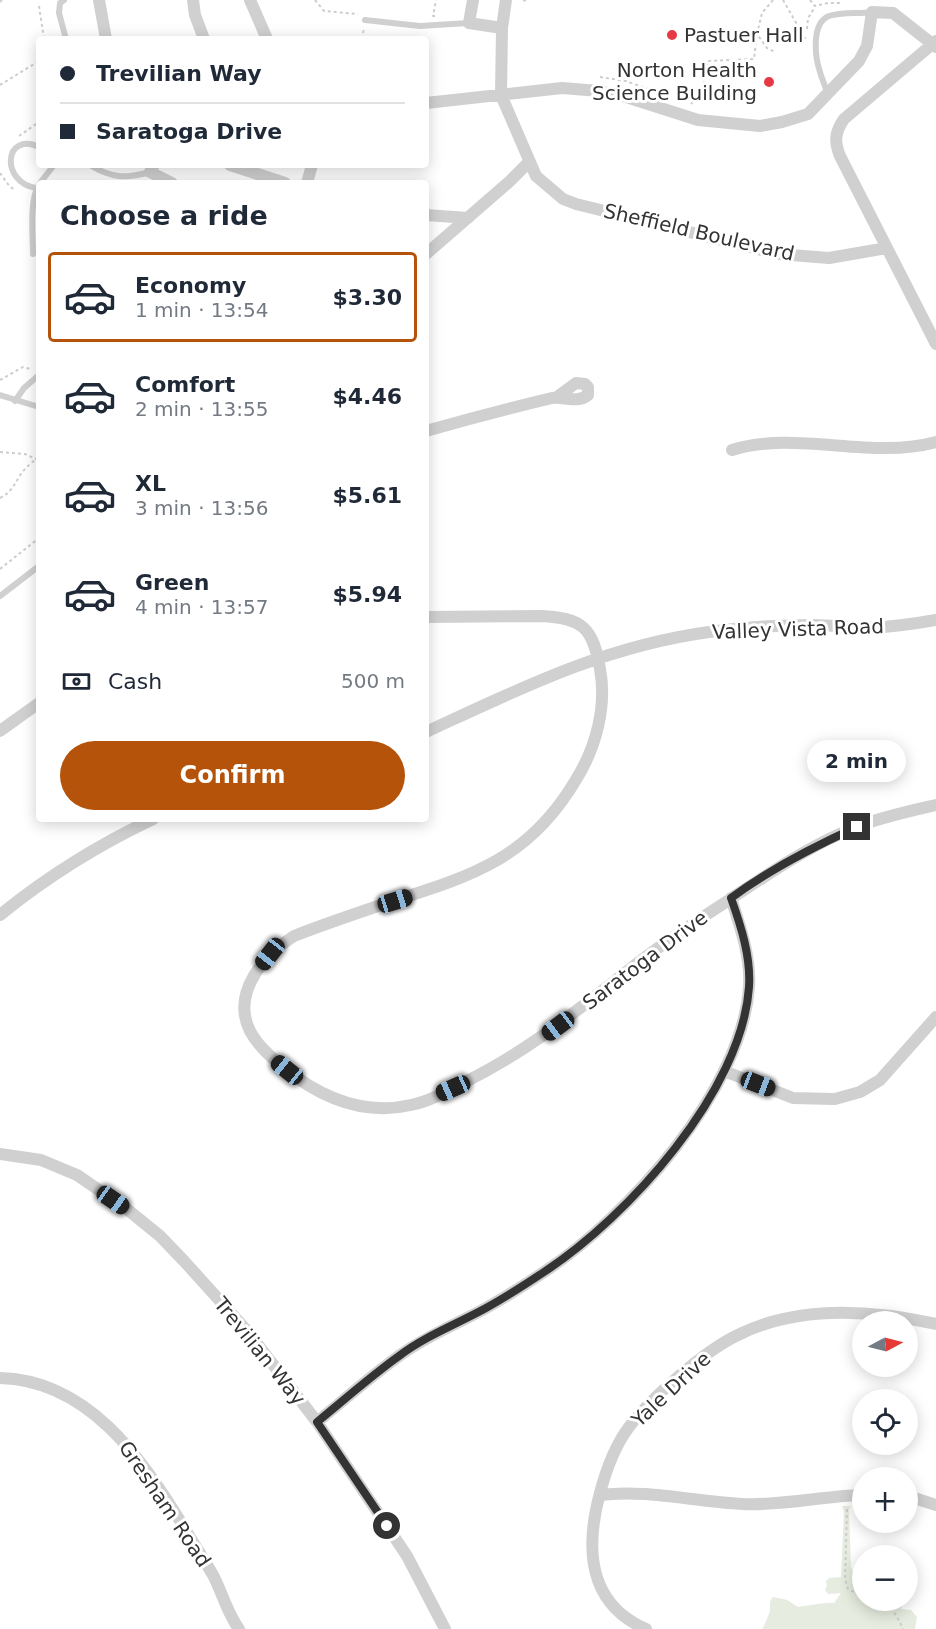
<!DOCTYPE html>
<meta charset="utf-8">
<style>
body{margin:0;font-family:"DejaVu Sans",sans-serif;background:#f2f2f3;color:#1f2937;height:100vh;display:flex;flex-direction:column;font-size:22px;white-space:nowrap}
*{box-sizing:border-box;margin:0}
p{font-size:20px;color:#747a83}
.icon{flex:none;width:33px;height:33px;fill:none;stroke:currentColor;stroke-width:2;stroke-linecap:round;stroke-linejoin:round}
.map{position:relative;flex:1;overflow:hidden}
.side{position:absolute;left:36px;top:180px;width:393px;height:642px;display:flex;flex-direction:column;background:#fff;border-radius:6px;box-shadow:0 3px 15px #0003}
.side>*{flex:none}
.guide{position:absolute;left:36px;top:36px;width:393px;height:132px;border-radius:6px;box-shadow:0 3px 15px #0003;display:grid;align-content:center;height:132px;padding:0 24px;background:#fff}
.needle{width:39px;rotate:83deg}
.fabs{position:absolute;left:852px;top:1311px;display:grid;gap:12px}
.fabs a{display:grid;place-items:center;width:66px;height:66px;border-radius:50%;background:#fff;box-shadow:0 3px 15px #0003;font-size:30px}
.end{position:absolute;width:27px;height:27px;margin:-14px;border:8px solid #333;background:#fff;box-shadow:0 0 0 3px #fff}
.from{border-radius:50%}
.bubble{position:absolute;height:42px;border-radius:21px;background:#fff;box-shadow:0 3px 15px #0003;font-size:20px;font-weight:600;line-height:42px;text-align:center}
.car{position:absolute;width:18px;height:36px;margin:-18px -9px;border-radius:8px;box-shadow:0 0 4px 2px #0007;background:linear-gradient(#222 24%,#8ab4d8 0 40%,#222 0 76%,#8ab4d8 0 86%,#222 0)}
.guide b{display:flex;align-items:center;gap:21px;height:57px;font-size:22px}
.guide b+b{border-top:2px solid #e0e1e3}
.guide i{width:15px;height:15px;background:#1f2937}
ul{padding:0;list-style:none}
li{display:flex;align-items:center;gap:18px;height:90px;margin:0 12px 9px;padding:0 12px;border:3px solid transparent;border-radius:6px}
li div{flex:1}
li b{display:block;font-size:22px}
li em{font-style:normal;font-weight:600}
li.active{border-color:#b45309}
li>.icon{width:54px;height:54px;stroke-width:1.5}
h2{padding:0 24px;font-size:27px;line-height:72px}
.pay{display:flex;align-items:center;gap:15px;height:66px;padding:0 24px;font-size:22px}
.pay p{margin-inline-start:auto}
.action{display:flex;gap:12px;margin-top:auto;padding:12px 24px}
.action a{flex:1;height:69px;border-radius:36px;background:#b45309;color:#fff;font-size:24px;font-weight:600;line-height:69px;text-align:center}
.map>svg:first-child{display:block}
</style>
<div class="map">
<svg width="936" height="1629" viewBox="0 0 936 1629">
<rect width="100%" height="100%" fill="#fff"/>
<path fill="#e6ecdf" d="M842 1506H851L849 1510 851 1567 856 1581 862 1576V1600L903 1601 901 1609 911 1610 917 1617 915 1629H762C764 1627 769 1614 770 1611 771 1605 768 1603 773 1597L787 1600 798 1607C806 1606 828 1602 834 1603L841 1593 828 1594 825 1590 827 1586 826 1581 829 1578 841 1577 844 1511Z"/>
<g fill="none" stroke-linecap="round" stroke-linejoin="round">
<path stroke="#cdcdcd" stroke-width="2" stroke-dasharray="3 3" stroke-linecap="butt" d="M315 0 324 11 358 14
M523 0 527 1
M773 0 762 13 757 34 767 48 775 52
M783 0 806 40
M810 0 815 6 828 3H840
M0 2 2 0
M39 6 44 39
M435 16H433L436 0
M807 29 808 18 815 7
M362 39 364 28
M600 77 626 81 661 94
M0 85 39 61
M691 104 702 92 708 61 754 59 757 34
M19 136 39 122
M0 173 10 187 16 190
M415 183 416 179
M0 380 23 367 30 369
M0 452 25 454 36 459
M0 498C11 492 13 487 19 477 23 470 30 464 36 459L39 460
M0 569 39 538
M847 1509 845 1579 848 1589 862 1596
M874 1600C892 1608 895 1611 903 1629"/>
<path stroke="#d0d0d0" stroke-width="6" d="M64 0 60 3 59 13 66 39
M365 20 420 26 469 23
M827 94C826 86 822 80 820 72 815 57 811 23 829 16 842 12 859 14 872 12
M90 165C111 178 126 179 150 172
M40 183 54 165
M36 188C0 182 4 131 39 147
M33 254C33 237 29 199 39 185
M0 395 39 407
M15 401 24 388 39 375
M0 596 39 566"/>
<path stroke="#d0d0d0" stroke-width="12" d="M99 0 106 39
M193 0 195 15 204 39
M250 0 267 39
M473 0 469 23 502 28
M506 0 502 28 501 95 536 176 563 199 576 204 778 254 829 258 887 248
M936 41 844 119C835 132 834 141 840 156L936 344
M426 103 562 88 599 91 623 96 698 120 760 126 782 122 808 114 859 61 867 46 872 12 893 13 936 47
M154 165 150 172 172 183
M230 165 285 183
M307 183 312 165
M426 215 468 218
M426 254 510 181 529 162
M426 431C468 419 510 408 552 398 564 396 577 404 588 395V387L585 384 576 383 557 397
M732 450C797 430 870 460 936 442
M426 617 541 616C583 618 593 628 600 669 607 706 596 747 577 778 531 857 475 875 393 901 360 912 327 923 294 936 264 955 231 993 250 1031 258 1046 271 1057 284 1068 320 1097 363 1116 411 1105 430 1101 448 1091 465 1082 532 1049 581 1007 639 962 668 940 698 920 729 900 770 873 810 845 856 827 882 817 910 811 936 805
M0 731 39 703
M426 732C519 689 605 646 709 632 743 627 779 625 813 625 832 625 850 628 868 628 891 627 914 624 936 620
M0 915C48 876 98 845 153 819
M724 1071 793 1098 835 1099 860 1092 880 1080 936 1017
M0 1154 41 1160 77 1175 128 1210 160 1236 184 1261 249 1333 317 1422 407 1556 445 1629
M0 1378C87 1380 141 1457 182 1524 192 1541 203 1558 213 1575 222 1592 227 1613 239 1629
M317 1422C344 1400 371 1376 399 1356 426 1336 457 1324 486 1308 506 1297 526 1284 544 1272 628 1217 742 1090 749 987 751 957 740 926 731 898
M600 1495C647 1489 695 1502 743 1504 782 1506 823 1496 862 1495
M908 1496 936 1505
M646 1629C588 1604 585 1548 600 1493 606 1470 614 1447 629 1427 652 1397 705 1350 740 1334 799 1305 873 1310 936 1324"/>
</g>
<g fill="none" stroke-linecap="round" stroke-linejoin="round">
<path stroke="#333" stroke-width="8" d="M387 1526 317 1422C344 1400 371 1376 399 1356 425 1336 457 1324 486 1308 506 1297 526 1284 544 1272 628 1217 742 1091 749 987 751 957 741 926 731 898 770 869 813 847 857 827"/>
</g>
<g fill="#e63946" stroke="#fff" stroke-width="2">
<circle cx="672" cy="35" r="6"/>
<circle cx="769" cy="82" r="6"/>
</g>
<g text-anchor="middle" stroke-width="6" stroke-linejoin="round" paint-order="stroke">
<g font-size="20" fill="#333" stroke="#fff" text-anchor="start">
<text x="684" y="42">Pastuer Hall</text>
<text x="757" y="77" text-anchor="end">Norton Health<tspan x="757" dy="23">Science Building</tspan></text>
</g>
<g font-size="20" fill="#333" stroke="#fff">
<text transform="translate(699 232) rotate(13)" y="7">Sheffield Boulevard</text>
<text transform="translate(798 629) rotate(-2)" y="7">Valley Vista Road</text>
<text transform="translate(645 960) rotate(-37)" y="7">Saratoga Drive</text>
<text transform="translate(260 1351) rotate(51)" y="7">Trevilian Way</text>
<text transform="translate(671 1389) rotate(-43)" y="7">Yale Drive</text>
<text transform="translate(165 1504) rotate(56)" y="7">Gresham Road</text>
</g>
</g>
</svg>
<div class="fabs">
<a><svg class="needle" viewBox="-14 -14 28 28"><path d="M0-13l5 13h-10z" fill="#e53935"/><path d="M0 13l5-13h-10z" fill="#747a83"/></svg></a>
<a><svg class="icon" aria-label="locate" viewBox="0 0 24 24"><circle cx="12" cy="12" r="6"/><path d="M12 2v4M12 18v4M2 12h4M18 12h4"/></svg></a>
<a>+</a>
<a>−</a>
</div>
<i class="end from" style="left:387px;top:1526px"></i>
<i class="end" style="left:857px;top:827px"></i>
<div class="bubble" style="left:807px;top:740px;width:99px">2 min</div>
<i class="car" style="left:395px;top:901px;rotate:73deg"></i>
<i class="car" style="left:270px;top:954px;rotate:218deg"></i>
<i class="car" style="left:558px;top:1026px;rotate:233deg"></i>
<i class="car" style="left:287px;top:1070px;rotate:309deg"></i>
<i class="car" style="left:758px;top:1084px;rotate:111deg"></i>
<i class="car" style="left:453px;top:1088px;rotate:246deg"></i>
<i class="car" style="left:113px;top:1200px;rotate:125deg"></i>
<div class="guide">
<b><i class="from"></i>Trevilian Way</b>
<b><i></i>Saratoga Drive</b>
</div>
<section class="side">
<h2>Choose a ride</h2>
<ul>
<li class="active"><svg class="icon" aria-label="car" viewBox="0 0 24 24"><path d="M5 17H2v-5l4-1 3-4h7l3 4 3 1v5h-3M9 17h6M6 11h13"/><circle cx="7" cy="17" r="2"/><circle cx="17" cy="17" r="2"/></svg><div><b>Economy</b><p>1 min · 13:54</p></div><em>$3.30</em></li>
<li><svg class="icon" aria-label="car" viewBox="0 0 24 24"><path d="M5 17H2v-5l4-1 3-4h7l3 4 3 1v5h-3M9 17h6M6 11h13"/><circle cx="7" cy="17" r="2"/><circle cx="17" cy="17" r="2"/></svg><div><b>Comfort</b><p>2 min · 13:55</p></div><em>$4.46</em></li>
<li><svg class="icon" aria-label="car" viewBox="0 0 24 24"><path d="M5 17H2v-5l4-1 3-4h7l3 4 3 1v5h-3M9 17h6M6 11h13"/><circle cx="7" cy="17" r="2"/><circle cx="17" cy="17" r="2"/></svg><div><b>XL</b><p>3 min · 13:56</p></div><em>$5.61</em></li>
<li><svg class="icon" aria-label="car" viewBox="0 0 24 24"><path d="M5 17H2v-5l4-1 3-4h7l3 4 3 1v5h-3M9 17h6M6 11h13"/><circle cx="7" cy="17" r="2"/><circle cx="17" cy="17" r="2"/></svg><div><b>Green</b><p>4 min · 13:57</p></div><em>$5.94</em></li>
</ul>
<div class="pay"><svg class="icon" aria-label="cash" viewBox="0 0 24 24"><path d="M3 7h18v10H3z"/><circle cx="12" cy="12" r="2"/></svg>Cash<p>500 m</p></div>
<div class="action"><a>Confirm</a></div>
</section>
</div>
